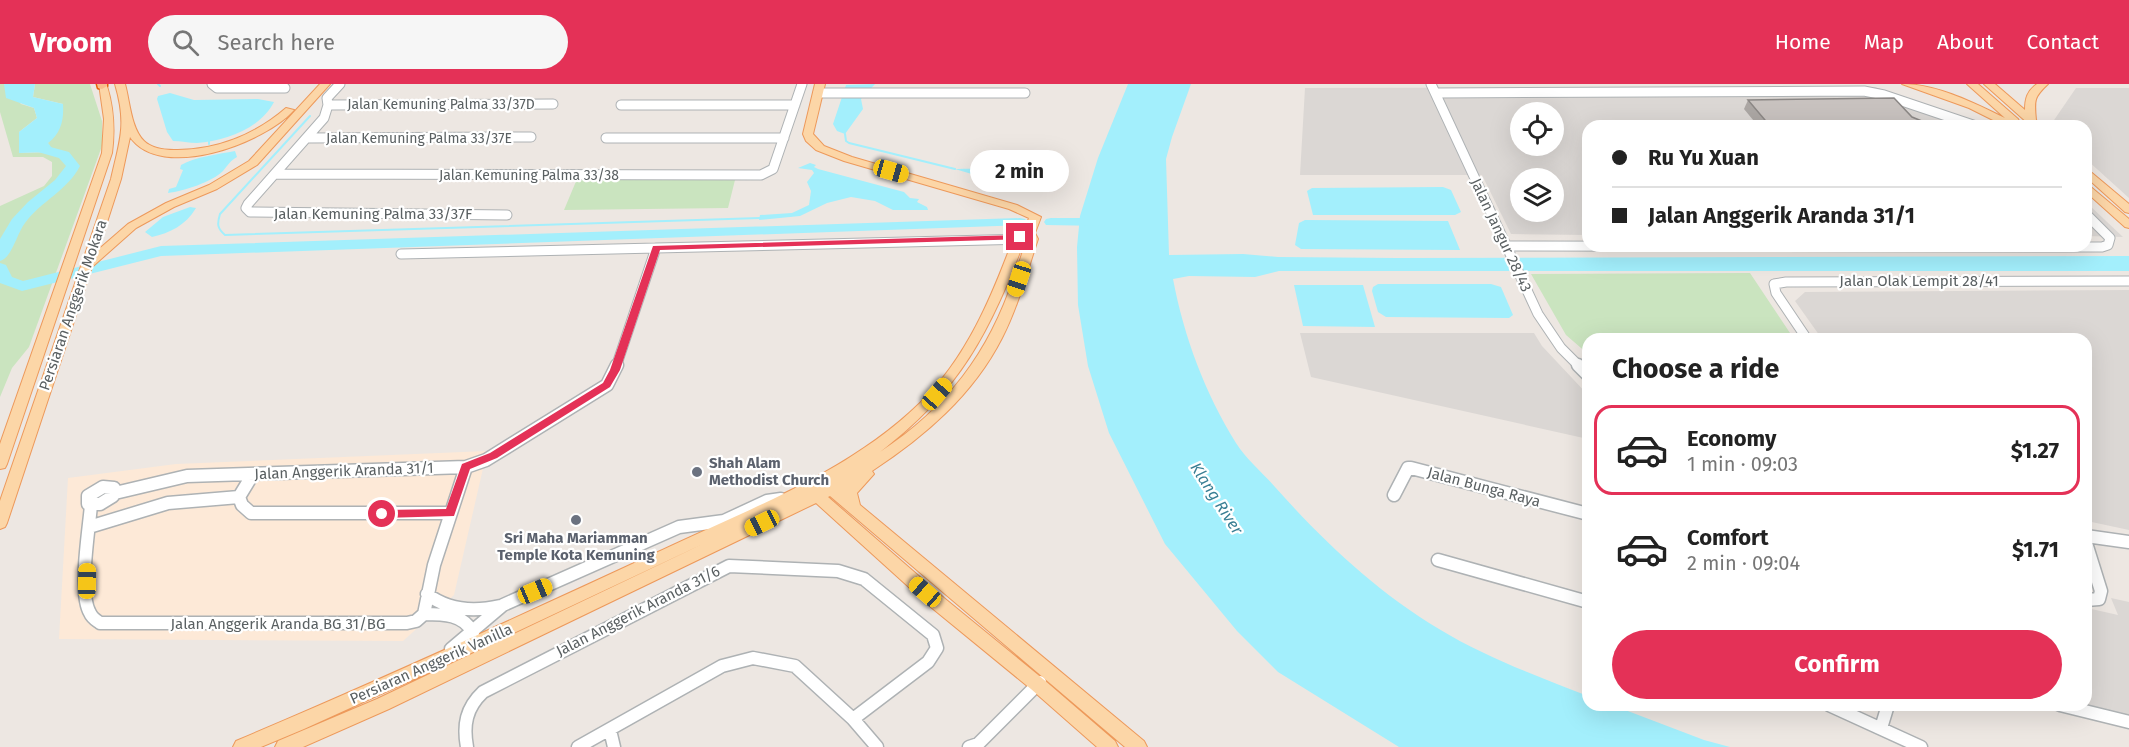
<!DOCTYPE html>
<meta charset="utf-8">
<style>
body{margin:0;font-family:"Fira Sans",sans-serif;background:#f6f6f6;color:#222;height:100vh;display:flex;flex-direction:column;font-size:22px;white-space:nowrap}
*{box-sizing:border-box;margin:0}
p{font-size:20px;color:#767676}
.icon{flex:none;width:33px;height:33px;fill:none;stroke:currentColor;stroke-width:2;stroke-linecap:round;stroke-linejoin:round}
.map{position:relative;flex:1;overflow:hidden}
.sheet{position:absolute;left:1582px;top:249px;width:510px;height:378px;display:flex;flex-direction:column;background:#fff;border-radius:18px;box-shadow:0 6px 24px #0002}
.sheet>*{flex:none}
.banner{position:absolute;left:1582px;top:36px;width:510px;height:132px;border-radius:18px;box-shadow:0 6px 24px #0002;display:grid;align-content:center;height:132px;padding:0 30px;background:#fff}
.buttons{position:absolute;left:1510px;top:18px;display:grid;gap:12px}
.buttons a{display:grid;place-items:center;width:54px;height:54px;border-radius:50%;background:#fff;box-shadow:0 6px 24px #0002;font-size:30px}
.end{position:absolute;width:27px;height:27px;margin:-14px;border:8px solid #e43157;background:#fff;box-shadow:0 0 0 3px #fff}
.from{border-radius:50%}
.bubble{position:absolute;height:42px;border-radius:21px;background:#fff;box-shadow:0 6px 24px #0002;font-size:20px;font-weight:700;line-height:42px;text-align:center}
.car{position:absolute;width:18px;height:36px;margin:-18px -9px;border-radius:8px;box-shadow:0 0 4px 2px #0007;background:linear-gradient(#f5c518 24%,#345 0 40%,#f5c518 0 76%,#345 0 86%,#f5c518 0)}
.banner b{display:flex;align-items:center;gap:21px;height:57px;font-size:22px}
.banner b+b{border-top:2px solid #e0e0e0}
.banner i{width:15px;height:15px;background:#222}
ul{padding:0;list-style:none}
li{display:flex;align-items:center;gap:18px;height:90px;margin:0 12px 9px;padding:0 18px;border:3px solid transparent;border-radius:18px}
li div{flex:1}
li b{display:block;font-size:22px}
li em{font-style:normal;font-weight:700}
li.active{border-color:#e43157}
li>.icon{width:54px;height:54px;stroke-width:1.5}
h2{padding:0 30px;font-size:27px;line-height:72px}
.action{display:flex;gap:12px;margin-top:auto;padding:12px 30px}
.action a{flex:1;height:69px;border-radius:36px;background:#e43157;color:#fff;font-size:24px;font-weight:700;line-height:69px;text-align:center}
header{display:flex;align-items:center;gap:36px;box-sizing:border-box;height:84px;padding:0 30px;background:#e43157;color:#fff}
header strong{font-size:28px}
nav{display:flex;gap:33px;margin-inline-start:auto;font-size:21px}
.search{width:420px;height:54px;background:#f6f6f6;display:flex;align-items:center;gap:15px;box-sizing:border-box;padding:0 21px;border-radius:33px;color:#767676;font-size:22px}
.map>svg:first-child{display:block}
</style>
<header>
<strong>Vroom</strong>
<div class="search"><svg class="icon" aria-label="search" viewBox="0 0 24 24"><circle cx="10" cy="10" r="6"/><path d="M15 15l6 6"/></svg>Search here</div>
<nav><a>Home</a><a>Map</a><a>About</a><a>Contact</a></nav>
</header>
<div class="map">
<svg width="2129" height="663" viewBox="0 0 2129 663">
<rect width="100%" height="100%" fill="#ede7e2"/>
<path fill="#fde9d7" d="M487 367 454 511 403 557 59 555 68 394 176 380Z"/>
<path fill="#dbd7d4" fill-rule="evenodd" d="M1875 3 1991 42H1588V151L1511 150 1482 91H1300L1305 4ZM1521 28H1554V62H1521ZM1521 94H1554V128H1521Z
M2076 4H2129V114L2087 76 2086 42H2050Z
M2087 119 2123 153 2087 152Z
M2129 206V446L2087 437 2086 255H1822L1795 217 1805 208Z
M1300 249H1534L1542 262 1588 311V355L1311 293Z
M2111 514 2129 518V633L2072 621H2086L2087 524 2118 531Z"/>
<path fill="#cae4bf" d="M0 0H4L21 20 34 24 37 34 19 48 20 69 50 68 48 59 63 20 33 13 35 0H90L102 37V62L29 263 12 284 0 313V122L44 102 52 92V78L43 73H13L0 28Z
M577 95 735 96 728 124 564 126Z
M1750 189 1794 255H1588V270L1566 251 1531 190Z"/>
<path fill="#a3effc" d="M4 0H35L33 13 63 20C64 36 61 49 48 59L52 64 50 68 19 69V48L37 34 34 24 6 14Z
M875 0 861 15 863 25 845 50 837 47 833 40 846 1Z
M1128 0H1191L1172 53 1166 75 1169 171 1243 170 1278 173 1396 174 2129 172V187H1279L1255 193 1189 192 1173 195C1184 253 1205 309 1236 359 1246 375 1263 389 1275 403 1324 458 1376 507 1439 545 1485 573 1539 593 1588 612V621H1612L1704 656 1730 663H1399L1278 588 1237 547 1165 460 1109 349 1088 282 1078 221 1077 163 1080 132 1098 74Z
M170 9 194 16 258 15 274 18C260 45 225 57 197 59 189 59 181 57 173 57L167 48 157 15 158 12Z
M235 67 237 73C230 77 228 81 223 87 212 98 184 107 168 109L169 105 176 103 183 86 180 85 181 81C195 73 219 70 235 67Z
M810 79 816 81 814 83 818 85 904 108 910 114 919 115 917 118 927 123 928 126H893L875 117 851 113 827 119 800 132 759 136 760 131 792 129 809 121 811 107 807 98 814 89 812 86 798 84Z
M955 85C975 85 1021 82 1033 101L994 100 975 96V91Z
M1443 103 1451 106 1461 128 1455 131H1313L1307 107 1312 104Z
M190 123 196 124C186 141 170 149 152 153L145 148 163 133Z
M1305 136 1448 137 1460 166 1301 165 1295 161 1299 139Z
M1378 200H1491L1501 203 1513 231 1509 234 1386 233 1378 228 1372 207 1373 203Z
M1294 201H1363L1375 243 1303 242Z"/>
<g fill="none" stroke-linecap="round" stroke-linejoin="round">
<path stroke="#a3effc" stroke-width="2" d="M158 0 160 2
M310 32 220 130C217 140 217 144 225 151L760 134
M845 50 846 57 849 59 955 85
M209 57V60"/>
<path fill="#a3effc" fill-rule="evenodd" d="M36 48 43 52V61L69 68 80 82C67 107 41 117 25 139 17 149 12 174 0 177V155L12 135 28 118 55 96 66 82 59 74 31 66 29 52Z
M1020 134 1025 135 1027 138 1025 141 161 172 22 207 0 199V179L6 181 12 193 23 197 161 162Z
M1051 134H1103L1110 138 1103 142 1046 141 1044 138 1046 135Z"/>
<defs>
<path id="minor-far1" d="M212 0 217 4H285
M340 0 327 14 328 21 324 34 248 120 246 124 250 128 507 131
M1431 0 1538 230 1561 264 1580 283
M818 9H1025
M1436 9 1864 7 1884 11 1976 42
M328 21 553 20
M621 21H795
M307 54 531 53
M606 54H784
M276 90 761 91 773 85 802 0
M1506 162 2102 163 2108 161 2110 154 2086 130
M401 170 656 164
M1807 255 1776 209 1774 200 1786 198 2129 197
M616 283 656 164 1028 155"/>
<path id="minor" d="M1578 281 1588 291
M103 403 114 404 113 412 100 420H88V412Z
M115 409 187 392 466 383 486 376 607 301 617 281
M1394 411 1408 384H1411L1588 430
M239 413 253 390
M91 421C89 446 78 509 90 529 92 534 96 536 100 539H407L416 537 424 530 434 481 466 383
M89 443 168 419 239 413 242 421 251 429H450
M2086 452 2129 458
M2086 459 2101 507 2099 515 2086 516
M1438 476 1588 518
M427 510C449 527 474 528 500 522
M424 530C443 530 464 530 473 549
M451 565 503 521 679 443 724 437 767 417 781 415
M1829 621 1921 663
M2060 621 2129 638
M1881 644 1888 621
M610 646 614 663
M467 663C463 641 466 624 483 608L729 482 838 487 864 495 933 551 937 564 928 578 853 635
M578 663 722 582 753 574 795 582 853 635 877 663
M969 663 978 660 1040 598"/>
<path id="major" d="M99 0 107 2C114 25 115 46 112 69L7 380 5 384 0 385V360L102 69 104 35Z
M115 0H125C130 18 131 44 144 57 151 64 164 66 174 66 215 67 255 51 286 24L294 26C265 59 161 98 130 53L121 95 98 166 128 140 166 119 209 101 249 77 320 0H330L257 81 217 105 174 123 136 144 92 183 7 439 5 443 0 445V417L111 95C120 55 127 41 115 0Z
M815 0H825L813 50 824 62 852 73 1017 121 1041 133 1035 149 1038 155C1027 188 1018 223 1002 254 973 311 925 352 872 387L874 390 857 409 860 421 1144 657 1147 663H1125L830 412 828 413 944 514 1043 595 1115 657 1118 663H1097L1031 605 932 524 816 419 389 625 303 663H275L278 657 377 615 707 458 469 570 304 645 261 663H233L236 657C378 597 518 533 658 468 748 425 847 390 920 319 967 274 992 212 1014 153L1024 147 1029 134 1009 125 844 77 816 66 806 57 803 50ZM1025 155C1026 163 1017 182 1014 193 989 269 947 324 880 368 960 307 990 248 1025 155Z
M1902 0C1937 0 1974 19 2005 34L1967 0H1978L2018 35 2019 37 2016 40 2018 42H2005L1969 24Z
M1984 0H1995L2025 26C2025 15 2027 7 2037 0H2048C2034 13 2034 16 2036 36L2042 42H2031Z
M2086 84 2129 120V129L2125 128 2086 93Z
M2086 99 2129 135V144L2125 143 2086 108Z"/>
<path id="highway" d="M97 0H107V2L102 5 98 4Z"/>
</defs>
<use href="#minor-far1" stroke="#aeb2b4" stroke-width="11"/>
<use href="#minor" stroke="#aeb2b4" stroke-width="15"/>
<use href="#major" stroke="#ed995b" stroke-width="2"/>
<use href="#highway" stroke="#e86007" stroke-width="3"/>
<use href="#minor-far1" stroke="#fff" stroke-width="9"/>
<use href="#minor" stroke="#fff" stroke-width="12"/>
<use href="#major" fill="#fcd6a7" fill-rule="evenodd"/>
<use href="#highway" fill="#f9be8c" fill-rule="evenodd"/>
</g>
<path fill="#aca7a4" d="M1748 16 1912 33 1934 42H1758L1744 25Z"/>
<path fill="#c8c2bf" stroke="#8c8886" stroke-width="1.5" d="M1894 14 1912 33 1934 42H1770L1748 16Z"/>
<path fill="#e43157" d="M1020 151 1023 152V155L660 166 620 286 610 303 497 374 470 385 454 432 382 434 376 430 382 426 446 425 462 380 490 369 603 299 610 286 653 162Z"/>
<g fill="#6b7280" stroke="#fff" stroke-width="2">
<circle cx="697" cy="388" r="6"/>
<circle cx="576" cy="436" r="6"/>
</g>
<g text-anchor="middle" stroke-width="4.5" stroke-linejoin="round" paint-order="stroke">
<g font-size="14" fill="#5a6062" stroke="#fff">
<text x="441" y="25">Jalan Kemuning Palma 33/37D</text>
<text x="419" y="59">Jalan Kemuning Palma 33/37E</text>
<text x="529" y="96">Jalan Kemuning Palma 33/38</text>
</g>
<g font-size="15" fill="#5a6062" stroke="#fff">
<text x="373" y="135">Jalan Kemuning Palma 33/37F</text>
<text transform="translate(1501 151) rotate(65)" y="5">Jalan Jangur 28/43</text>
<text x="1919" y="202">Jalan Olak Lempit 28/41</text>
<text transform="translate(73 221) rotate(-71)" y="5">Persiaran Anggerik Mokara</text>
<text transform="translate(344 387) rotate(-2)" y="5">Jalan Anggerik Aranda 31/1</text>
<text transform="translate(1484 403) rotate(15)" y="5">Jalan Bunga Raya</text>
<text transform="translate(638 527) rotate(-27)" y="5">Jalan Anggerik Aranda 31/6</text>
<text x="278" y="545">Jalan Anggerik Aranda BG 31/BG</text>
<text transform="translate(431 580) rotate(-24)" y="5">Persiaran Anggerik Vanilla</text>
</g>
<g font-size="15" font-weight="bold" fill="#5b616d" stroke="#fff" text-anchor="start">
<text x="709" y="384">Shah Alam<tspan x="709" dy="17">Methodist Church</tspan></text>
<text x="576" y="459" text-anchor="middle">Sri Maha Mariamman<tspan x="576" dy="17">Temple Kota Kemuning</tspan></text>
</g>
<g font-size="16" font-style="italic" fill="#397f94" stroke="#fff">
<text transform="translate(1217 414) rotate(57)" y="6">Klang River</text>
</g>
</g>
</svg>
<div class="buttons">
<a><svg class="icon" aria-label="locate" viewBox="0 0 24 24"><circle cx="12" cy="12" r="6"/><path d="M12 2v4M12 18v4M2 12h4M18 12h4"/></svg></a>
<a><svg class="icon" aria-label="layers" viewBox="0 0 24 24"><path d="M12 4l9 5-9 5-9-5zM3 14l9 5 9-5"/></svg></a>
</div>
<i class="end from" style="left:382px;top:430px"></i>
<i class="end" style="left:1020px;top:153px"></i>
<div class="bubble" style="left:970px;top:66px;width:99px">2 min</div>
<i class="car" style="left:891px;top:87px;rotate:106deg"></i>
<i class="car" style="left:1019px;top:195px;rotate:198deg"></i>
<i class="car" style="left:937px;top:310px;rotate:41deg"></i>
<i class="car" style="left:762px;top:439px;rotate:244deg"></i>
<i class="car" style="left:87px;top:497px;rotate:1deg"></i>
<i class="car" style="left:535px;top:507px;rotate:67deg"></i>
<i class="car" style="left:925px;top:508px;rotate:311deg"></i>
<div class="banner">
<b><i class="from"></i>Ru Yu Xuan</b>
<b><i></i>Jalan Anggerik Aranda 31/1</b>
</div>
<section class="sheet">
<h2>Choose a ride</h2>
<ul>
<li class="active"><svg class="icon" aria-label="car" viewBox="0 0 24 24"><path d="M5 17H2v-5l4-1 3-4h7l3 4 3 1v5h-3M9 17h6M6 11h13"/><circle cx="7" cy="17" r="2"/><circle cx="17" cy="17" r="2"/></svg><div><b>Economy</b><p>1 min · 09:03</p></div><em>$1.27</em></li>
<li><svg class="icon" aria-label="car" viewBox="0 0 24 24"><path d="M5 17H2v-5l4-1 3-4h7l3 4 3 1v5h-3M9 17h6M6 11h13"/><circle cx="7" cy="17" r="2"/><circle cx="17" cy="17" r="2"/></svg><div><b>Comfort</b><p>2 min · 09:04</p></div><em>$1.71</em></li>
</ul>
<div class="action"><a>Confirm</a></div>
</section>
</div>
